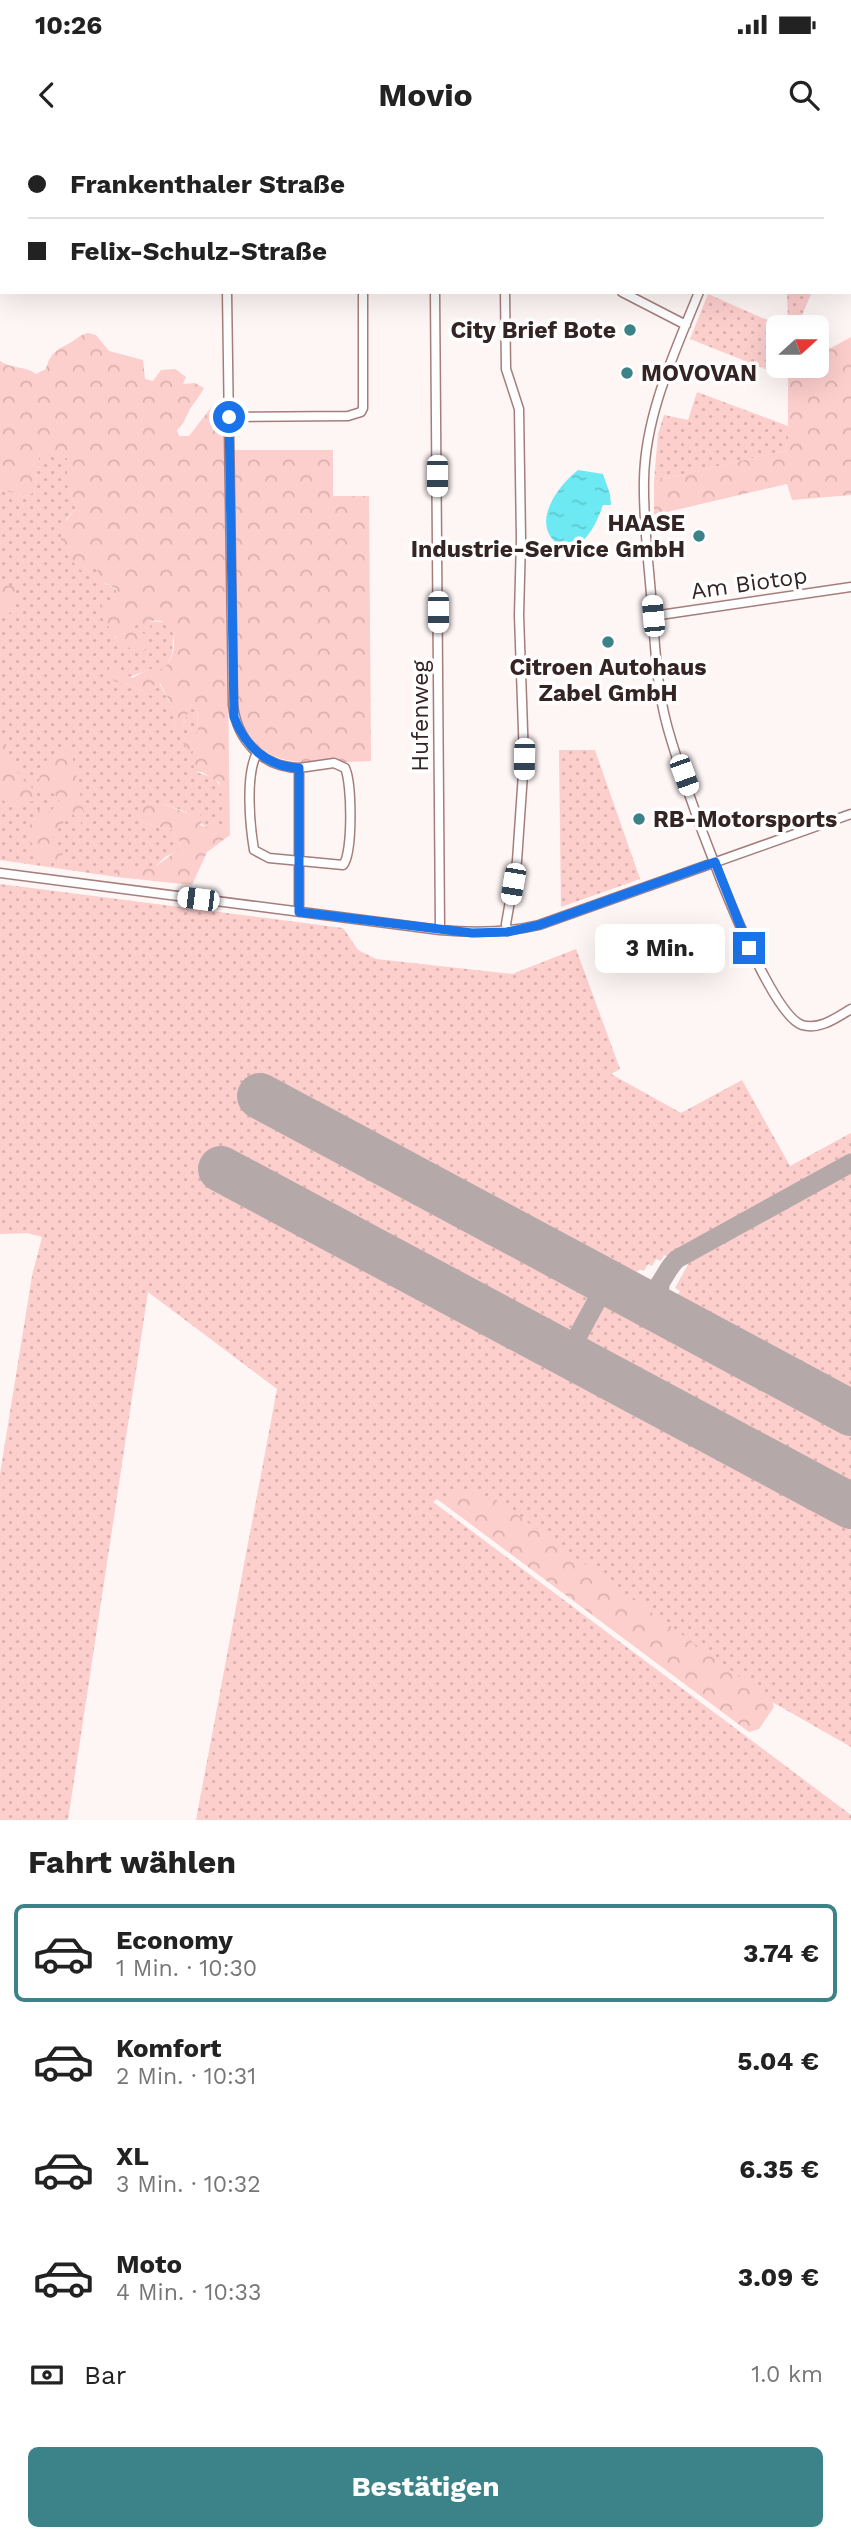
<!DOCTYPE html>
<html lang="de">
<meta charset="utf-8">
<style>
body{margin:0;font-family:"Work Sans",sans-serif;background:#f6f6f6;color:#222;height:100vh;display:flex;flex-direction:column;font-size:26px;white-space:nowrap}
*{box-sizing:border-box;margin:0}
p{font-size:23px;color:#767676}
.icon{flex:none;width:38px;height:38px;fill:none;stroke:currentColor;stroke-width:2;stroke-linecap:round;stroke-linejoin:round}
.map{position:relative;height:1680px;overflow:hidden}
.drawer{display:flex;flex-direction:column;background:#fff;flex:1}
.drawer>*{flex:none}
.top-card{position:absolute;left:0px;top:0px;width:852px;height:154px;box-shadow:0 7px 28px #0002;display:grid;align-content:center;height:154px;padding:0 28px;background:#fff}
.needle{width:46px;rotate:69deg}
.tools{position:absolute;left:766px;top:175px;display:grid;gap:14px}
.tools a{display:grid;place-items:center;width:63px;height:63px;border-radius:10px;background:#fff;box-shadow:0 7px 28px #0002;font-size:35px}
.end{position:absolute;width:32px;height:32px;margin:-16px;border:9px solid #1a73e8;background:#fff;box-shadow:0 0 0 4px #fff}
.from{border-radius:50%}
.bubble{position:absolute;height:49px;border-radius:10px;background:#fff;box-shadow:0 7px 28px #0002;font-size:23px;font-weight:700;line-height:49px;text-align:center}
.car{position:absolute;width:21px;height:42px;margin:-21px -10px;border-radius:9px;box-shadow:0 0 5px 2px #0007;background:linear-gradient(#fff 24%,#345 0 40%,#fff 0 76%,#345 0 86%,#fff 0)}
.top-card b{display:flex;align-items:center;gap:24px;height:66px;font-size:26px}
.top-card b+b{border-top:2px solid #e0e0e0}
.top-card i{width:18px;height:18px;background:#222}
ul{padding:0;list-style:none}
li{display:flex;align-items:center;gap:21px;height:98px;margin:0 14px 10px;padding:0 14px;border:4px solid transparent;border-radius:10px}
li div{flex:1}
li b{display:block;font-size:26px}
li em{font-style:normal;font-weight:700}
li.selected{border-color:#3b8389}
li>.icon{width:63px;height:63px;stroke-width:1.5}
h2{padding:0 28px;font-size:32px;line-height:84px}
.pay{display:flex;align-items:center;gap:18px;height:77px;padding:0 28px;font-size:26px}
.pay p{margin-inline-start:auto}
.action{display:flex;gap:14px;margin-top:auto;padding:14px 28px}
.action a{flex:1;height:80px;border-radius:10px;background:#3b8389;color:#fff;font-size:28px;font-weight:700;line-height:80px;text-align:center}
.status{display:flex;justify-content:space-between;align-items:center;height:49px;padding:0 35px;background:#fff;direction:ltr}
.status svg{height:19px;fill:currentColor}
header{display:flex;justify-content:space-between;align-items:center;height:91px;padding:0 28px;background:#fff;font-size:32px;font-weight:700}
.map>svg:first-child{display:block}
</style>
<div class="status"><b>10:26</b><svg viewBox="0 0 49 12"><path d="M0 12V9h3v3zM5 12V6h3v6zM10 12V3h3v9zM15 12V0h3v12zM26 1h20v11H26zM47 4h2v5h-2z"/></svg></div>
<header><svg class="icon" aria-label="back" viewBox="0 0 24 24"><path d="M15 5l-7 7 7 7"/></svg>Movio<svg class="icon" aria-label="search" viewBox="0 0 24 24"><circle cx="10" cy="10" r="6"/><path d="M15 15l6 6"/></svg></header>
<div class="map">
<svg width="851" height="1680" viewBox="0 0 851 1680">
<defs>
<pattern id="grass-dots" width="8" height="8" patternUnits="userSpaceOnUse" patternTransform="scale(1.75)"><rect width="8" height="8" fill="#fccecc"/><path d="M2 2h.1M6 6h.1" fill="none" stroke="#d9b1af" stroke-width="1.8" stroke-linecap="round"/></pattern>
<pattern id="forest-crowns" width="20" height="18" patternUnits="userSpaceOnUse" patternTransform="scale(1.75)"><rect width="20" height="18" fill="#fccecc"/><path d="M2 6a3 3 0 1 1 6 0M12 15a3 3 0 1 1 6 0" fill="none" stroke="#d9b1af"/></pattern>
<pattern id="water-ripples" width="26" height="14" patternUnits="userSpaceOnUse" patternTransform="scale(1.75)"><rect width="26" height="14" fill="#6ce9f2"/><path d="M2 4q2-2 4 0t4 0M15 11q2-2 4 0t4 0" fill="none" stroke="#5ec8cf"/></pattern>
</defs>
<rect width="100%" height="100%" fill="#fef5f5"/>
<path fill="url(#grass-dots)" d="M787 152H812L797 187H788Z
M708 154 783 187H779V226H788V238L690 199Z
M697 252 788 286V310L654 341 658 294 664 275 688 280Z
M40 311 67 318V344L76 368 66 380 97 427 105 444 117 449 113 464 115 498 145 495 125 488C145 483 154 478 174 485L172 514 166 527 160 530 151 529 116 542 131 545 151 555 154 545 159 543 173 568V579L177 591 182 589 189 569 197 568 198 592 194 608 196 632 215 638 222 650 228 683C207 695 205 684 189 674 181 669 171 667 163 664L141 682 172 690 180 702 179 710 165 717 155 727H117V737L0 720V349L25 357 34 352Z
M559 610H595L640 739 561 767Z
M0 744 343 788 358 810 376 819 512 834 576 809 620 929 611 934 681 973 742 940 790 1026 851 993V1017L679 1111 678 1109 673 1110 669 1117 664 1115 661 1121 656 1119 652 1126 648 1124 644 1131 640 1129 637 1132 633 1130 631 1133 626 1131 624 1135 314 969 318 961 271 936 250 976 290 998 295 991 851 1289V1607L774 1563 437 1359 433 1362 851 1675V1680H196L277 1249 148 1152 68 1680H0V1334L32 1136 42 1097 27 1093 0 1094Z
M851 1029V1256L679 1164 681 1160 676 1158 680 1151 675 1148 691 1119 689 1118Z"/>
<path fill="url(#forest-crowns)" d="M88 193 96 195 109 211 143 220 145 239 153 241 161 230 175 229 186 237 183 244 195 243 204 248C200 256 194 262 190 269 185 278 185 283 177 290L179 296H189L213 265 224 262 230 695 207 712 192 745 117 737 116 727H155L179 709 180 702 172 690 141 682V671L146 663 163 664 189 674 197 670 203 679 200 685C212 689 217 689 227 682L219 642 202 632H196L191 619 194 608 188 609 183 603 191 595 198 592 197 568 189 570 182 589 177 592 173 579V568L160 543 154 545 152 556 131 545 116 542 108 537 110 523 132 538C138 535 146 530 152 529 159 528 156 532 163 528 179 518 180 475 151 481L150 492 137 485 126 488 145 494 148 508 142 513C119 507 111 491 99 472L101 464H113L117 449 99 440 97 427 84 433C58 408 52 398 76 368L67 344V318L40 312 34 352 25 357 0 349V221C11 229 26 226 36 234L46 229C50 214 55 211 68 204 76 200 79 195 88 193Z
M851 197V355L792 360 787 344 654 375V341L788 310V226H817V202L831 208Z
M234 310H333V356H369L371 621C314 622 249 637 237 562Z
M0 444 16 447 13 474 4 470 0 475Z
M0 596 4 598C10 616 16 638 34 649L35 660 16 667 0 659Z
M71 610 84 673 80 686 73 674 60 686 51 701 63 714 60 724 42 720C28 700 25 693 36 670L50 672 60 660 51 651 42 653 38 641 49 616Z
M463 1351 494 1358 772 1560 774 1567 759 1589 749 1592 437 1359Z"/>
<path fill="url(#water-ripples)" d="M578 330 603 334 610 354 611 365H603C596 385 587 403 568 410 526 392 553 350 578 330Z"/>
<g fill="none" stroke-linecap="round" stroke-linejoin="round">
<path stroke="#b4a8a8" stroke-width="19" d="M660 1144 659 1162 670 1175
M629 1154C661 1163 660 1134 677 1119L851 1023
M568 1214 607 1142"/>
<path stroke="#b4a8a8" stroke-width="46" d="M260 956 851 1273
M221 1029 851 1366"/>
<defs>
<path id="minor" d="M225 0V2
M361 0V2
M433 0V2
M503 0V2
M850 111H851
M227 152 233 565C237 600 262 627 299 628V772
M435 152 440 790
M505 152 506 229 519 269 521 399 519 475 524 619 517 721 506 784 507 791
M622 152 686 185
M699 152C675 212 645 274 644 340 643 382 649 425 652 467 655 502 656 538 664 573 674 621 762 872 802 885 820 890 836 878 851 869
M229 277 348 276 361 272 363 268V152
M653 476 851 447
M257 613C245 635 250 686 254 710L269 718 343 725C353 714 352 643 345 628L334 623 299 628
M0 733 440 790C474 793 506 793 539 785L851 674"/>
</defs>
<use href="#minor" stroke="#a57e7c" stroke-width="11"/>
<use href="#minor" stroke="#fff" stroke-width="8"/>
<path stroke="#695b5a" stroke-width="2" d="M742 0 745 2
M850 70 851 71"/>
</g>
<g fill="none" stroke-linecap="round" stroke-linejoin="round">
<path stroke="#1a73e8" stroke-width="9" d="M229 277 234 577C245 606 267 627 299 628V772L472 793 507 792 539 785 715 722 749 808"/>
</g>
<g fill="#3b8389" stroke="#fff" stroke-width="2.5">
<circle cx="630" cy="190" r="7"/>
<circle cx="627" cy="233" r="7"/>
<circle cx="699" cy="396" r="7"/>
<circle cx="608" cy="502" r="7"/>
<circle cx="639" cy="679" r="7"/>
</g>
<g text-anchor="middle" stroke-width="7" stroke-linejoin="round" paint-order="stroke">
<g font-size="23" font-weight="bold" fill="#342423" stroke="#fff" text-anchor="end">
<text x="616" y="198">City Brief Bote</text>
<text x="641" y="241" text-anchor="start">MOVOVAN</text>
<text x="685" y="391">HAASE<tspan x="685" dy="26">Industrie-Service GmbH</tspan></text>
<text x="608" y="535" text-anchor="middle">Citroen Autohaus<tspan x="608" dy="26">Zabel GmbH</tspan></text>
<text x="653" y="687" text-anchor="start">RB-Motorsports</text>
</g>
<g font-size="23" fill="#342423" stroke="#fff">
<text transform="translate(749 443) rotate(-8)" y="8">Am Biotop</text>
<text transform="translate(420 576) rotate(-90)" y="8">Hufenweg</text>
</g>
</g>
</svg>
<div class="tools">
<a><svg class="needle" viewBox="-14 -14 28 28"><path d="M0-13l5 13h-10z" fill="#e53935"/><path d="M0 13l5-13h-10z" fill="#767676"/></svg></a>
</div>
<i class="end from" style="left:229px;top:277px"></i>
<i class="end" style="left:749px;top:808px"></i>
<div class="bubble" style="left:595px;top:784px;width:130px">3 Min.</div>
<i class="car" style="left:437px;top:336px;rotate:180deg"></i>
<i class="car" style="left:438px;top:472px;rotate:180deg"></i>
<i class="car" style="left:653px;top:476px;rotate:355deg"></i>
<i class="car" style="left:524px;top:619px;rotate:181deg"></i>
<i class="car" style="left:684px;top:635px;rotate:160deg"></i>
<i class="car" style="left:513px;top:744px;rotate:190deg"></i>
<i class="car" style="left:198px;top:759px;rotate:277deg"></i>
<div class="top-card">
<b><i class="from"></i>Frankenthaler Straße</b>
<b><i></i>Felix-Schulz-Straße</b>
</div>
</div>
<section class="drawer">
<h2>Fahrt wählen</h2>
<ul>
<li class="selected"><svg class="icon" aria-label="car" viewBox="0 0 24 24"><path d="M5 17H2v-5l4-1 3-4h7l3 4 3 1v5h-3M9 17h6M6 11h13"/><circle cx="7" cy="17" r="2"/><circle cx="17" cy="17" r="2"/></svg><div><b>Economy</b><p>1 Min. · 10:30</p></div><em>3.74 €</em></li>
<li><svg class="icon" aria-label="car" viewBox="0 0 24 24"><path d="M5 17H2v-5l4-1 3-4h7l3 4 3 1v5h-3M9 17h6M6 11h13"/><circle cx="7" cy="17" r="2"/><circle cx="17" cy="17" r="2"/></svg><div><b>Komfort</b><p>2 Min. · 10:31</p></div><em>5.04 €</em></li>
<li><svg class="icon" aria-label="car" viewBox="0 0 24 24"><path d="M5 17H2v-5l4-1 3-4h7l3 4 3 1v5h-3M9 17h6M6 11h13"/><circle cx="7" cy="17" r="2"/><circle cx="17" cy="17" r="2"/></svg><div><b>XL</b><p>3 Min. · 10:32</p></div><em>6.35 €</em></li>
<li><svg class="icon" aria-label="car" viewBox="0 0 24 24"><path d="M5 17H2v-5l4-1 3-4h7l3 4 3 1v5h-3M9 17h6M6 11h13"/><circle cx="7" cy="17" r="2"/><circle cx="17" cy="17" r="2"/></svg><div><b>Moto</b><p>4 Min. · 10:33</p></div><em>3.09 €</em></li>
</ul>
<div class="pay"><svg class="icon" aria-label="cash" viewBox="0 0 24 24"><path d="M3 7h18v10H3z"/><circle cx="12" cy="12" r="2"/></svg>Bar<p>1.0 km</p></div>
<div class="action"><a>Bestätigen</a></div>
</section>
